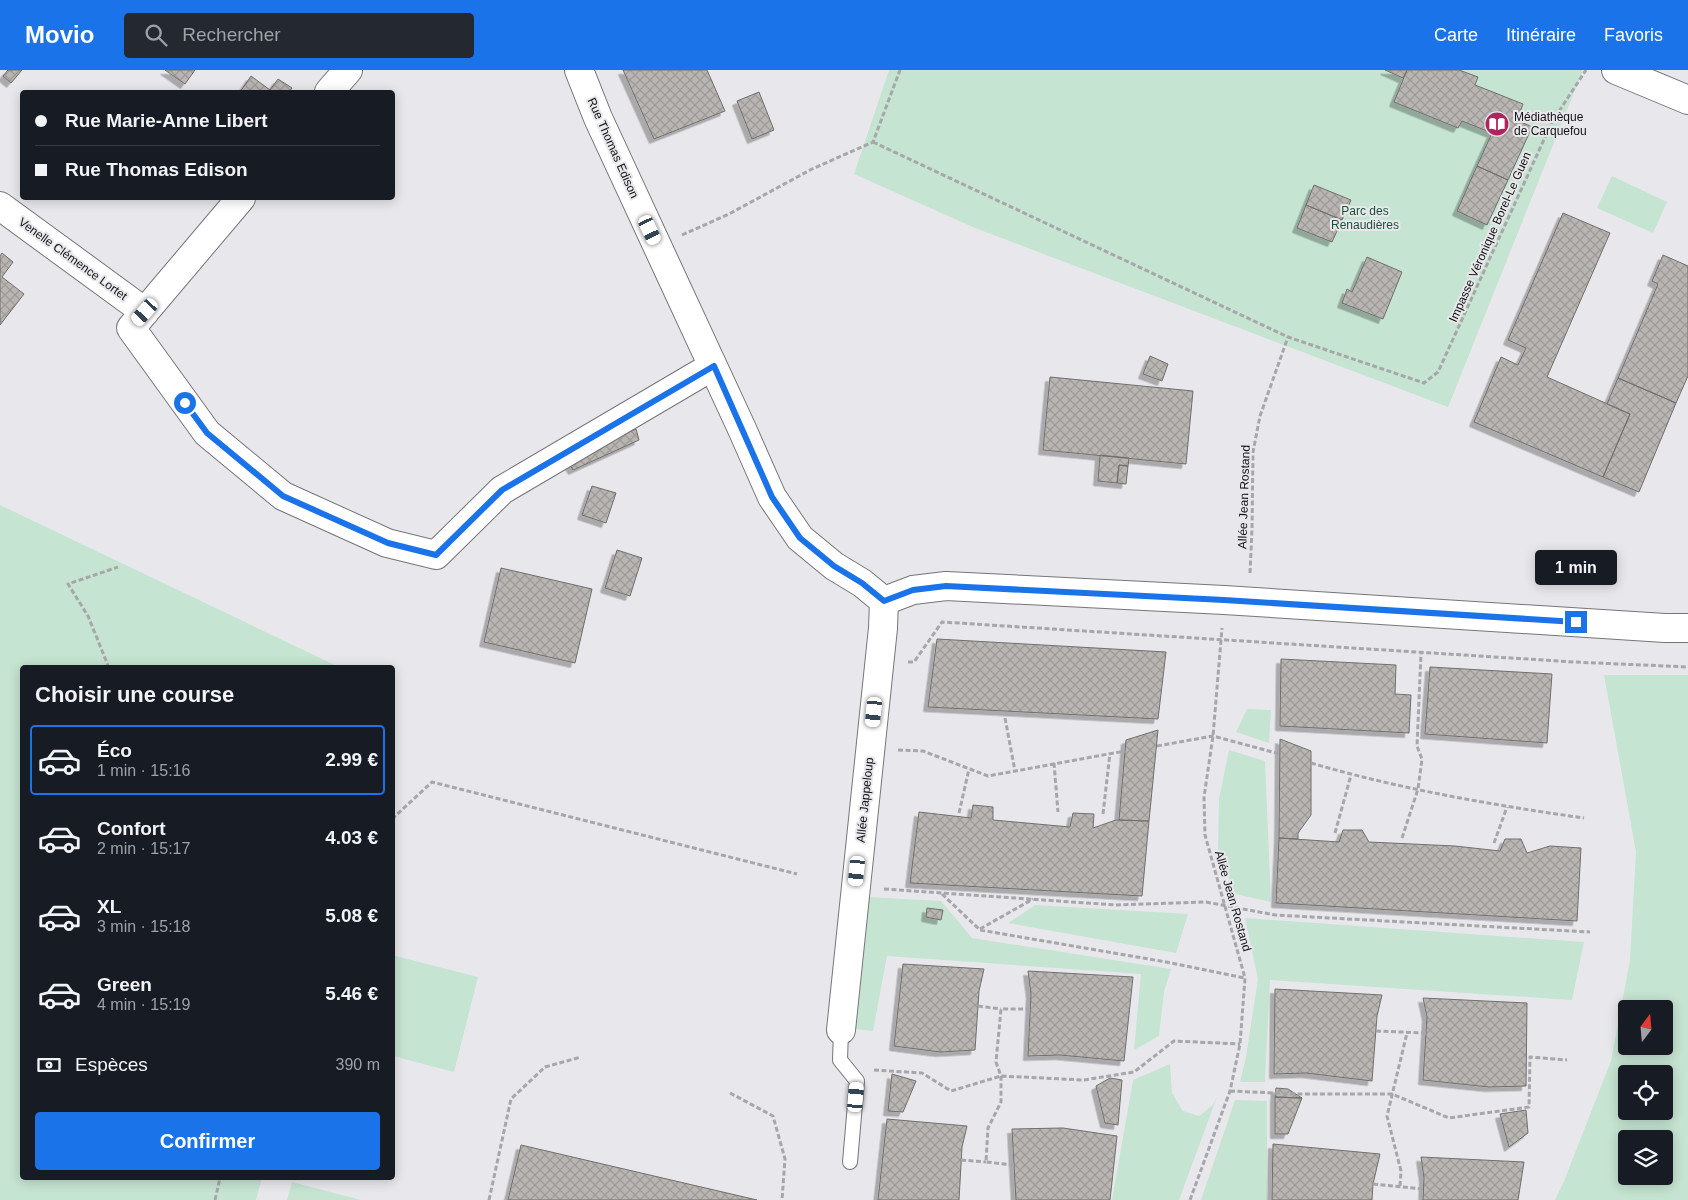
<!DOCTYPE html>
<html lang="fr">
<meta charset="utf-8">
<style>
body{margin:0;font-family:Arial,sans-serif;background:#242831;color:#f1f3f6;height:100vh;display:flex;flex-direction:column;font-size:19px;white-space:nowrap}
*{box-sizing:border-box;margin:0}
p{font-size:16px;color:#9ea1a6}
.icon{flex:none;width:28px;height:28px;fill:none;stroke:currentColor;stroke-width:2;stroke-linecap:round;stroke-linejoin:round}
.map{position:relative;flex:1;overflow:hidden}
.details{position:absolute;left:20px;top:595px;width:375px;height:515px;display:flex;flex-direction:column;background:#171b24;border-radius:5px;box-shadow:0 2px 12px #0003}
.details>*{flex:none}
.top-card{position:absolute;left:20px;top:20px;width:375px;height:110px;border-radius:5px;box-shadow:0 2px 12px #0003;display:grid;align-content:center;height:110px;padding:0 15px;background:#171b24}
.needle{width:32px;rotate:16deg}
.tools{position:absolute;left:1618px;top:930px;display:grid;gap:10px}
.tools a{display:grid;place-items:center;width:55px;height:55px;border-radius:5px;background:#171b24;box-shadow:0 2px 12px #0003;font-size:25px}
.end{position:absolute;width:22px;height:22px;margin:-11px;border:6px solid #1a73e8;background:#fff;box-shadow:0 0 0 2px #fff}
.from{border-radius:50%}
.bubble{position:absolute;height:35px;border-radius:5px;background:#171b24;box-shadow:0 2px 12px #0003;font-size:16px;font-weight:600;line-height:35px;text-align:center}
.car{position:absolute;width:15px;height:30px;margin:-15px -8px;border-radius:6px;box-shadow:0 0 4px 1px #0007;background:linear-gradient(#fff 24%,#345 0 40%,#fff 0 76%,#345 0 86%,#fff 0)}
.top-card b{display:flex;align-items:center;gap:18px;height:48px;font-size:19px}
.top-card b+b{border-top:1px solid #363941}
.top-card i{width:12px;height:12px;background:#f1f3f6}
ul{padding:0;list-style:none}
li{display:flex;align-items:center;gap:15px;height:70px;margin:0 10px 8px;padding:0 5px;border:2px solid transparent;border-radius:5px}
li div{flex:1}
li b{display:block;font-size:19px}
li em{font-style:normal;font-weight:600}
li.selected{border-color:#1a73e8}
li>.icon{width:45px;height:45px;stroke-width:1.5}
h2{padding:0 15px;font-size:22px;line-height:60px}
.pay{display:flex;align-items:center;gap:12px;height:55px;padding:0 15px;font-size:19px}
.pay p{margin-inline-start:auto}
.action{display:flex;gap:10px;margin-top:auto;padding:10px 15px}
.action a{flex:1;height:58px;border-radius:5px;background:#1a73e8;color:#fff;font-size:20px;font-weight:600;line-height:58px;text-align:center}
header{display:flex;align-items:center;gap:30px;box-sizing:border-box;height:70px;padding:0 25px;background:#1a73e8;color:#fff}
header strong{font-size:24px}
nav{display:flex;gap:28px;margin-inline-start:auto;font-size:18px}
.search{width:350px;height:45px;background:#242831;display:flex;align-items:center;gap:12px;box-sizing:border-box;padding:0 18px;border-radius:5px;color:#9ea1a6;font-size:19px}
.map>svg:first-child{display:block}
</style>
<header>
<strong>Movio</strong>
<div class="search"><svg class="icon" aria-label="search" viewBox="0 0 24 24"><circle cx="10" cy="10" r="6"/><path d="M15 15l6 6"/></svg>Rechercher</div>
<nav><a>Carte</a><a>Itinéraire</a><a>Favoris</a></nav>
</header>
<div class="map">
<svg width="1688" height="1130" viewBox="0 0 1688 1130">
<defs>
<pattern id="building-cross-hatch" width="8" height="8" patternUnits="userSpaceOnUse" patternTransform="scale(1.25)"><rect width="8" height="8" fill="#b8b5b2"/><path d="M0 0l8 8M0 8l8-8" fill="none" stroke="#9d9b98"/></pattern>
<filter id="shadow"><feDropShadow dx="-4.5" dy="4.5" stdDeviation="0" flood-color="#0004"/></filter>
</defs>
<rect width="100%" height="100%" fill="#e8e8ec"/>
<path fill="#c6e4d2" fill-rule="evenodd" d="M889 0H1583L1448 337 975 158 854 104Z
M1612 106 1667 132 1653 163 1597 138Z
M0 435 339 597 22 598V1108H262L256 1130H0Z
M1604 605H1688V1130H1555L1564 1111 1611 991 1630 890 1636 782ZM1626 939H1664V976H1626ZM1626 1004H1664V1041H1626ZM1626 1069H1664V1106H1626Z
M1247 639 1271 640 1269 673 1236 662Z
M1229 680 1265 691 1271 832 1235 824 1218 780 1219 729Z
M868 827 941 831 972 868 1171 899 1164 922 1159 966 1134 980 1141 904 887 886 873 961 855 959Z
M1035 835 1188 844 1176 883 1008 853Z
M1245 848 1584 872 1572 930 1270 910 1265 1012H1240L1246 987 1258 909Z
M392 885 478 907 454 1002 393 986Z
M1170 994 1172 1023 1183 1041 1199 1046 1213 1035 1217 1027 1179 1130H1112L1133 1010Z
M1235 1030 1267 1031V1130H1201Z
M292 1112 361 1130H287Z"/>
<path fill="url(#building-cross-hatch)" stroke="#716f6c" filter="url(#shadow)" d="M8 0H22L11 13 3 6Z
M165 0H195L185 14Z
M623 0H707L725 41 654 69Z
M1385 0H1407L1403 8Z
M1407 0H1459L1478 7 1475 15 1523 34 1517 50 1532 57 1508 110 1477 96 1492 63 1462 51 1458 58 1394 32Z
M251 6 270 20 278 9 292 18 289 22H240Z
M759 22 774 60 752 69 737 31Z
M1477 96 1508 110 1487 155 1457 141Z
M1314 115 1351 130 1342 150 1306 135Z
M1306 135 1342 150 1332 172 1297 158Z
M1563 143 1610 163 1547 307 1630 344 1603 407 1474 352 1501 287 1518 295 1526 278 1508 270Z
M2 183 13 192 2 207 24 224 0 255V186Z
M1663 185 1688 196V306L1676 333 1618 308 1658 214 1652 211Z
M1367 187 1402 202 1383 249 1342 233 1347 219 1352 222Z
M1150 286 1168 294 1162 311 1143 304Z
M1050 307 1193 321 1186 394 1043 380Z
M1618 308 1676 333 1639 422 1603 407 1630 344 1607 334Z
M636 359 639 370 573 400 567 390Z
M1100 385 1129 388 1128 396 1119 395 1117 413 1098 411Z
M1119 395 1128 396 1126 414 1117 413Z
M592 416 616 423 606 453 582 445Z
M617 480 642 488 630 526 605 518Z
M501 498 592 519 575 593 484 572Z
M937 569 1166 582 1158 649 928 637Z
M1281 589 1396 595 1395 624 1411 625 1409 663 1280 656Z
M1430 597 1552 604 1547 673 1425 664Z
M1158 660 1149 751 1119 750 1126 670Z
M1280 669 1311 681V745L1298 763V769L1279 768Z
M973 735 993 737V750L1070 757 1073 743 1094 744 1093 758 1116 750 1149 751 1142 826 910 813 919 742 971 748Z
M1343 760H1362L1369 772 1455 776 1500 781 1505 769H1521L1527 783 1550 776 1581 778 1577 851 1276 833 1279 768 1339 772Z
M927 838 943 840 941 850 926 847Z
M903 894 984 899 979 921 975 980 940 982 894 976Z
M1028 901 1133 907 1124 991 1060 985 1028 986 1031 924Z
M1275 919 1382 925 1377 946 1372 1011 1306 1003 1274 1004Z
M1423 928 1527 933 1526 1016 1489 1017 1423 1010 1427 947Z
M892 1004 916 1011 903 1042 888 1041Z
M1110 1008 1122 1010 1118 1055 1105 1053 1096 1016Z
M1276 1018 1288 1019 1302 1028 1275 1027Z
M1275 1027 1302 1028 1288 1064H1275Z
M1526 1040 1528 1063 1509 1077 1500 1044Z
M887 1049 967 1056 962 1077 959 1130H878Z
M1063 1058 1117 1066 1110 1130H1016L1012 1059Z
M1273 1074 1380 1084 1373 1114 1372 1130H1272Z
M521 1075 757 1130H508Z
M1421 1087 1524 1092 1518 1130H1423L1424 1108Z"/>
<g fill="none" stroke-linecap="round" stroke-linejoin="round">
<defs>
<path id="lane" d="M841 960 840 990 857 1011 850 1092"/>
<path id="street" d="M579 0 598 48 742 359 772 427 800 468 834 496 862 513 884 531
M1616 0 1688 30
M329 22 348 0
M241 128 131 258 207 363 283 426 387 473 436 485 502 420 713 296
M0 136 145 242
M884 531 913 520 946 516 1224 530 1665 558H1688
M841 960 883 558 884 531"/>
</defs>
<use href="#lane" stroke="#767579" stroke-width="16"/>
<use href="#street" stroke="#767579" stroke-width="30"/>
<path stroke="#a7a7aa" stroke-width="3" stroke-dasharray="5 2.5" stroke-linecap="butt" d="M873 72 1288 267 1424 313 1438 302 1552 52 1586 0
M682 165 729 144 812 99 873 72 900 0
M1250 503 1252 459 1253 382 1260 346 1288 267
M908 592H914L942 552 1574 592 1688 597
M109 598 88 546 68 514 118 497
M1005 648 1015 701
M1157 676 1213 666 1280 684
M898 680 923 681 988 706 1125 681
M1054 693 1058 742
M1311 693C1400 719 1492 735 1584 748
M959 743 969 699
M1103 744 1110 683
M392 749 432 712 797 804
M1335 763 1351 705
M1402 768 1418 719 1422 689 1417 676 1421 583
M1494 773 1507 737
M884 819 1116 835 1206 832 1275 845 1590 862
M942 824 980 860 1166 892 1245 908
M980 859 1033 829
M978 936 1001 939
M1376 961 1426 963
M874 1000 922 1003 951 1021 1001 1006 1084 1010 1134 1002 1174 971 1240 974
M1230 1021 1296 1024H1392L1449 1048 1529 1037 1530 987 1567 990
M730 1023 773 1046 785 1089 782 1130
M961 1090 986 1092
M1014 1095 986 1092 988 1058 1001 1032V1006L996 992 1001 939H1030
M1373 1114 1423 1119
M1400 1116 1401 1101 1387 1046 1407 963
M215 1130 220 1108
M489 1130 511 1029 545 997 581 987
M1190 1130 1230 1021 1240 974 1245 908 1205 765 1204 727 1213 666 1222 558"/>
<use href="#lane" stroke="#fff" stroke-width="14"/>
<use href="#street" stroke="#fff" stroke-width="28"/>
</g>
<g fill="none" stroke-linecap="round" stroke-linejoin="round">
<path stroke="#1a73e8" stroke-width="6" d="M185 333 207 363 283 426 388 473 436 485 502 420 714 296 772 427 800 468 834 496 862 513 884 531 913 520 946 516 1224 530 1576 552"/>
</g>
<defs>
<symbol id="library-disc" viewBox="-11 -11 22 22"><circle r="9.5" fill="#b0235d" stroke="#e8e8ec"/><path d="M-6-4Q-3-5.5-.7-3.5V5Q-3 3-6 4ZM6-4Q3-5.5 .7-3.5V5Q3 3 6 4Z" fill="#fff"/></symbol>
</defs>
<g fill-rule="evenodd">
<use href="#library-disc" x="1483" y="40" width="28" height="28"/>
</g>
<g text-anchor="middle" stroke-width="4" stroke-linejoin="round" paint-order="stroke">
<g font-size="12" fill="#121213" stroke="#e8e8ec" text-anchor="start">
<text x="1514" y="51">Médiathèque<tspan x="1514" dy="14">de Carquefou</tspan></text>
</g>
<g font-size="12" fill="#121213" stroke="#e8e8ec">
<text transform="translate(613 78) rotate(66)" y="4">Rue Thomas Edison</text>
<text transform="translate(1490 167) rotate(-66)" y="4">Impasse Véronique Borel-Le Guen</text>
<text transform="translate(73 189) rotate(36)" y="4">Venelle Clémence Lortet</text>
<text transform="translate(1244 427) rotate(-88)" y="4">Allée Jean Rostand</text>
<text transform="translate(865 730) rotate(-84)" y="4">Allée Jappeloup</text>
<text transform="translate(1233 831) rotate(74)" y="4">Allée Jean Rostand</text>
</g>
<g font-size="12" fill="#1c5138" stroke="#e8e8ec">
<text x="1365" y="145">Parc des<tspan x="1365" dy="14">Renaudières</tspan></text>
</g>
</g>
</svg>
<div class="tools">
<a><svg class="needle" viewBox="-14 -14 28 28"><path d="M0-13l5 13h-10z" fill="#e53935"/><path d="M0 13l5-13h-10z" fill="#9ea1a6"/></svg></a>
<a><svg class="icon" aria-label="locate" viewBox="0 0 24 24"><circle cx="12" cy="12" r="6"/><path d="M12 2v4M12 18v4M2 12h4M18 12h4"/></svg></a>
<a><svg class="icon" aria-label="layers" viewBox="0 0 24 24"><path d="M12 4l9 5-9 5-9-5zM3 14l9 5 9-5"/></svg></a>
</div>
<i class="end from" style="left:185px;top:333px"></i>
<i class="end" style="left:1576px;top:552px"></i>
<div class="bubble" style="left:1535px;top:480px;width:82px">1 min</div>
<i class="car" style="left:650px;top:160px;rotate:155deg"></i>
<i class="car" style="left:145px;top:242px;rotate:222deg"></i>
<i class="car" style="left:874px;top:642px;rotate:186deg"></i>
<i class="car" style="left:857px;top:801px;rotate:186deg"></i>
<i class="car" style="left:856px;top:1027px;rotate:5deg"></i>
<div class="top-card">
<b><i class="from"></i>Rue Marie-Anne Libert</b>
<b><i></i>Rue Thomas Edison</b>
</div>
<section class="details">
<h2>Choisir une course</h2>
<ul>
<li class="selected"><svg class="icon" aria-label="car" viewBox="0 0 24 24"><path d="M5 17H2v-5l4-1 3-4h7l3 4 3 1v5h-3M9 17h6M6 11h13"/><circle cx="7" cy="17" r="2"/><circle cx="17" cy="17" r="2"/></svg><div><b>Éco</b><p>1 min · 15:16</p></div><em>2.99 €</em></li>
<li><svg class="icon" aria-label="car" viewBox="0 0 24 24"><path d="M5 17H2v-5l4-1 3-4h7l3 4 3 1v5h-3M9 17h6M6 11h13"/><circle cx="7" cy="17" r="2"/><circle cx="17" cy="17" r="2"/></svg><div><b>Confort</b><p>2 min · 15:17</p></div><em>4.03 €</em></li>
<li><svg class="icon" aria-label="car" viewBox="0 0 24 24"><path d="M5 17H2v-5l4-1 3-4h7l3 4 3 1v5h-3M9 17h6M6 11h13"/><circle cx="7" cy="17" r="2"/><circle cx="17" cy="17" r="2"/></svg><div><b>XL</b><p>3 min · 15:18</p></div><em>5.08 €</em></li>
<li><svg class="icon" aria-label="car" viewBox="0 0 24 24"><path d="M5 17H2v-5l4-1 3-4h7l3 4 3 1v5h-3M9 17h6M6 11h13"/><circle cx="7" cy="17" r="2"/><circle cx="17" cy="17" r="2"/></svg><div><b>Green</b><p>4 min · 15:19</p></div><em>5.46 €</em></li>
</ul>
<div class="pay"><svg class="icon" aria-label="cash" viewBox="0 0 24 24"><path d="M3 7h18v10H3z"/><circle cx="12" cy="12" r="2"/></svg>Espèces<p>390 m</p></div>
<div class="action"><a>Confirmer</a></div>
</section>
</div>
